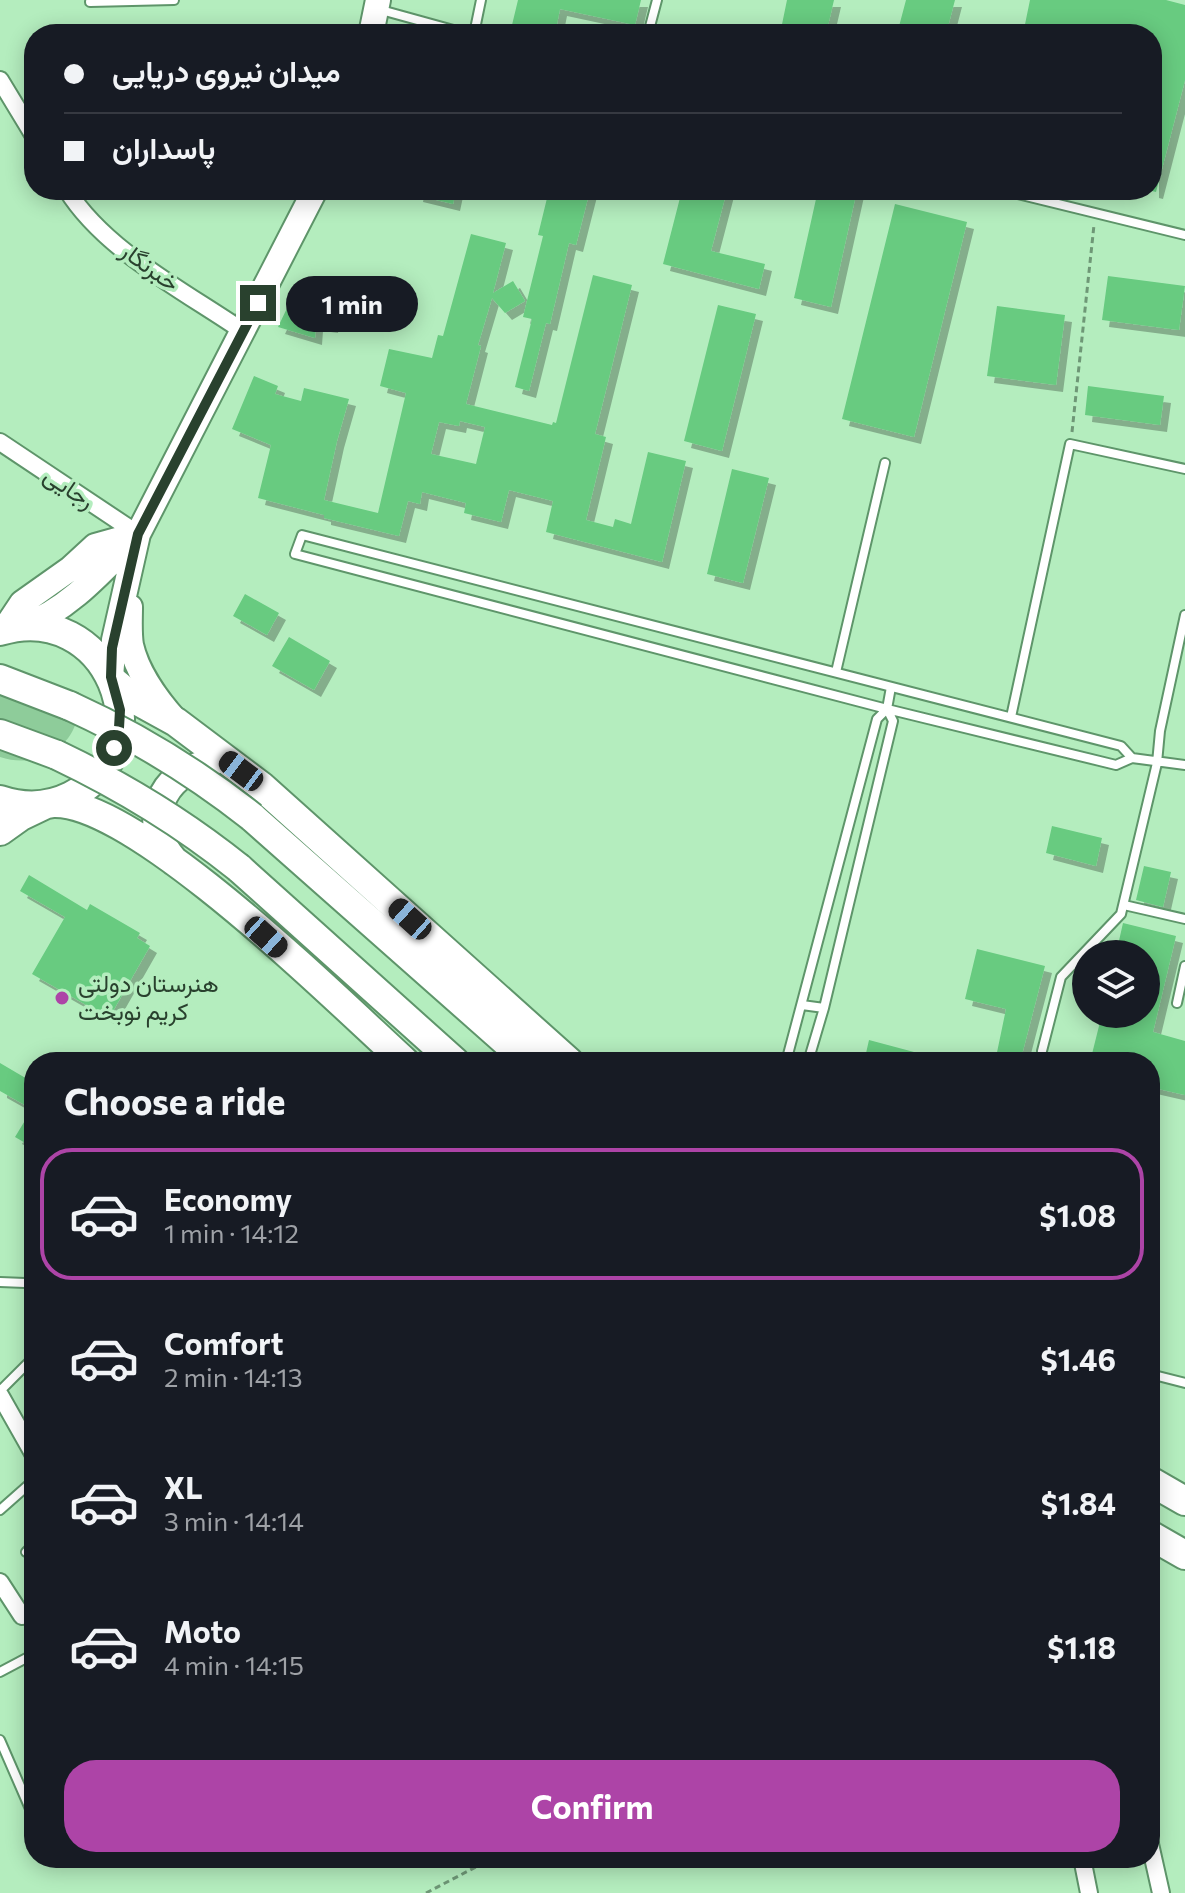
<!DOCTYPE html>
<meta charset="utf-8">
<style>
body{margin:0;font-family:Commissioner,Vazirmatn,sans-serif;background:#20242c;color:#f1f3f6;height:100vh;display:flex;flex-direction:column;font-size:30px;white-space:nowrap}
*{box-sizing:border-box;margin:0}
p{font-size:26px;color:#9ea1a6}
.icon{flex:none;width:44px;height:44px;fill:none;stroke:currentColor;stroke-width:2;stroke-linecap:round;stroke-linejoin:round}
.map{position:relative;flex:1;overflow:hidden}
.side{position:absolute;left:24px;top:1052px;width:1136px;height:816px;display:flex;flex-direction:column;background:#171b24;border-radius:32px;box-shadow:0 4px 20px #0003}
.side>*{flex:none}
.hud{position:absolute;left:24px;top:24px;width:1138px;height:176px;border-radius:32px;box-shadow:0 4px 20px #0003;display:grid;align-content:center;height:176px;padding:0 40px;background:#171b24}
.controls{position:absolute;left:1072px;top:940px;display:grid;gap:16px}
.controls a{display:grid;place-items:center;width:88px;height:88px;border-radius:50%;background:#171b24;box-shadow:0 4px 20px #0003;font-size:40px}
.end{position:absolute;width:36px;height:36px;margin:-18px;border:10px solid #29412e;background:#fff;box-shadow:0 0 0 4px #fff}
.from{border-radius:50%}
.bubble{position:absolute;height:56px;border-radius:28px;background:#171b24;box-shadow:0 4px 20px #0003;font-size:26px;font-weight:700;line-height:56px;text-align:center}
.car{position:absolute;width:24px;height:48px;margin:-24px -12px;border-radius:10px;box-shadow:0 0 6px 2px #0007;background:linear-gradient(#222 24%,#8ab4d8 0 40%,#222 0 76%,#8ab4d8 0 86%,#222 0)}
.hud b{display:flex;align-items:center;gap:28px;height:76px;font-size:30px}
.hud b+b{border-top:2px solid #363941}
.hud i{width:20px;height:20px;background:#f1f3f6}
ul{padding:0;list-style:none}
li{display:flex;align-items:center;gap:24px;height:132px;margin:0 16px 12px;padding:0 24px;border:4px solid transparent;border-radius:32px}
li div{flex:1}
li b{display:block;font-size:30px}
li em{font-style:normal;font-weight:700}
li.on{border-color:#ad44a7}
li>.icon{width:72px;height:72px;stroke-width:1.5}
h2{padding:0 40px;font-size:36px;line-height:96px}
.action{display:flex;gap:16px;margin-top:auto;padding:16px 40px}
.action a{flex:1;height:92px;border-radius:32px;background:#ad44a7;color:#fff;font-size:32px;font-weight:700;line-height:92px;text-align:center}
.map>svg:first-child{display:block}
</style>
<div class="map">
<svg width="1185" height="1893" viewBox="0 0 1185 1893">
<defs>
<filter id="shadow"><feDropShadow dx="7" dy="7" stdDeviation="0" flood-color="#0004"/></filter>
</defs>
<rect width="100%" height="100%" fill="#b4edbe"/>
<path fill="#8ecc9a" d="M36 680C116 692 65 779 0 757V690Z"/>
<path fill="#67cb80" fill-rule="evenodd" filter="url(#shadow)" d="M518 0H641L635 25 560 9 555 34 512 25Z
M787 0H834L826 34H780Z
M906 0H955L946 34H897Z
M1030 0H1166L1185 5V80L1156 192 1152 191V34H1023Z
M417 190H456L453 204 416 195Z
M549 190H590L576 245 569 243 550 324 546 323 529 391 515 387 532 319 523 317 543 236 538 235Z
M682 190H727L711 251 765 264 759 289 663 264Z
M818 190H857L831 307 794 298Z
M895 204 967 222 914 437 842 419Z
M471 234 506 243 493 293 513 281 525 301 505 313 492 298 478 345 481 346 466 404 552 425 553 422 556 423 593 275 632 285 595 434 606 437 586 520 613 527 615 519 631 524 648 452 686 461 662 562 546 532 553 501 509 490 501 522 464 513 466 503 422 492 420 504 408 501 399 536 324 518V515L258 498 271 445 232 429 254 376 278 386 275 394 301 401 304 388 349 399 337 441 324 500 378 513 406 393 380 386 389 349 432 358 438 335 443 336ZM460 421 485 427 476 464 431 454 439 422 459 426Z
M1108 276 1185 286 1179 330 1102 320Z
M305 296 335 301 331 326 316 324 315 338 278 327 289 304 301 310Z
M718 305 756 314 722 451 684 441Z
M997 306 1065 315 1056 385 987 376Z
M1088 386 1164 396 1160 425 1085 415Z
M732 469 769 478 743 583 707 574Z
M245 594 279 613 267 635 233 616Z
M289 637 330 661 314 690 272 666Z
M1052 826 1102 838 1096 866 1046 853Z
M1144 866 1171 872 1163 907 1136 900Z
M29 875 87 910 90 904 140 933 137 938 150 946 109 1018 32 974 65 917 20 891Z
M1123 923 1176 936 1153 1032 1185 1041V1095L1150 1087V1062H1090L1102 1014H1146V954H1116Z
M977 949 1045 966 1020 1062H995L1006 1009 965 999Z
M869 1040 914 1052 912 1062H864Z
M0 1063 34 1083V1148L15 1137 32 1109 0 1091Z"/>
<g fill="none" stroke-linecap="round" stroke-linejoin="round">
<defs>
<path id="service" d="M90 2 174 0
M381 10 468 34
M474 34 481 0
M648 34 657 0
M1001 190 1185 235
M302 535 1121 746 1132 758 1116 765 887 709 295 554Z
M836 672 885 463
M887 709 891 687
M1011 717 1070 444 1185 469
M1132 758 1185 765
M1124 905 1185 919
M1177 1003 1185 966
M802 1005 824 1008
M1042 1051 1061 977 1121 914 1157 763 1160 731 1185 615
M786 1062 877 719 887 709 893 721 824 1008 808 1062
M0 1282 25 1283 34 1279
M1150 1374 1185 1383
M0 1391 34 1357
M0 1510 34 1480
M26 1552 34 1544
M0 1672 34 1654
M0 1740 34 1818"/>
<path id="minor" d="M0 80 34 136
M67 190C105 251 186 292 244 332
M0 442 138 534
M0 1395 34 1455
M0 1582 22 1616
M1150 1844 1161 1893
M1082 1858 1089 1893"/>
<path id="secondary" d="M371 34 378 0
M130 607C130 619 129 633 131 645 137 672 158 701 176 721
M24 626C69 610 104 569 137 536
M4 630 22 603 70 569 95 546 138 534
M111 677 114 640 138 534 315 190"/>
<path id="trunk" d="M0 631C106 598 169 745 71 796 49 807 24 808 0 800
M0 679 70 706
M113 681 136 700 176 722 261 786 569 1062
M0 734 57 755
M52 803C134 798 340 1003 405 1062
M252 817 529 1062
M0 831 21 816 44 805
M174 861C140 825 161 771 209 764
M239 868 455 1062
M1150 1481 1185 1501
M1150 1535 1185 1555"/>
</defs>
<use href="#service" stroke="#5e956a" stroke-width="12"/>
<use href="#minor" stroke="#5e956a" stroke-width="20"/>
<use href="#secondary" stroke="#5e956a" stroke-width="28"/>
<use href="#trunk" stroke="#5e956a" stroke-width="32"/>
<path stroke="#6e9776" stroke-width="3" stroke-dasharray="6 4" stroke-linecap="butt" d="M1072 432 1094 225
M426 1893 493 1858"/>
<use href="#service" stroke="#fff" stroke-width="8"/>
<use href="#minor" stroke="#fff" stroke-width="16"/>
<use href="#secondary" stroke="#fff" stroke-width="24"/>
<use href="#trunk" stroke="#fff" stroke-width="28"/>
<defs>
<path id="trunk-bridge" d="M70 706C136 736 195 772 252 817
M57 755C122 786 183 823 239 868"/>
</defs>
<use href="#trunk-bridge" stroke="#5e956a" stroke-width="32" stroke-linecap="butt"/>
<use href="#trunk-bridge" stroke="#fff" stroke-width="28"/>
</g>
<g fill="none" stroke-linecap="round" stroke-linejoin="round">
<path stroke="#29412e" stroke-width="10" d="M114 748 119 728 120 710 111 677 112 648 138 534 258 303"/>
</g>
<circle fill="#ad44a7" stroke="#b4edbe" stroke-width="3" cx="62" cy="998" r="8"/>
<g text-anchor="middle" stroke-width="7" stroke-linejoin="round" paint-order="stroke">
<g font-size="24" fill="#29412e" stroke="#b4edbe">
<text transform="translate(150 267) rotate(36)" y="8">خبرنگار</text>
<text transform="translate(69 488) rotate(34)" y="8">رجایی</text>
</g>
<g font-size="24" fill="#29412e" stroke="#b4edbe" text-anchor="start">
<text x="78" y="992">هنرستان دولتی<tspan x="78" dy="28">کریم نوبخت</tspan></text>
</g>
</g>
</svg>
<div class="controls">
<a><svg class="icon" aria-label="layers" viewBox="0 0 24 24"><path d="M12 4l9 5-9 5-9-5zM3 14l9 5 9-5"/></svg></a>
</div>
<i class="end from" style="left:114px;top:748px"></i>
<i class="end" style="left:258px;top:303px"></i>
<div class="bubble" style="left:286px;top:276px;width:132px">1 min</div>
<i class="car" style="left:241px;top:771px;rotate:307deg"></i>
<i class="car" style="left:410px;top:919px;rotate:312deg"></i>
<i class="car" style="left:266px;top:937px;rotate:132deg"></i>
<div class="hud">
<b><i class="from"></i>میدان نیروی دریایی</b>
<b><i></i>پاسداران</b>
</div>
<section class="side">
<h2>Choose a ride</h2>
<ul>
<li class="on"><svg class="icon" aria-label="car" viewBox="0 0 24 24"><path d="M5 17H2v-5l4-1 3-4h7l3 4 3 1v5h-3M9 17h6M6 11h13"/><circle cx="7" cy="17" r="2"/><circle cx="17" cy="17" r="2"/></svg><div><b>Economy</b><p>1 min · 14:12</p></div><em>$1.08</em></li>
<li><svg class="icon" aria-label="car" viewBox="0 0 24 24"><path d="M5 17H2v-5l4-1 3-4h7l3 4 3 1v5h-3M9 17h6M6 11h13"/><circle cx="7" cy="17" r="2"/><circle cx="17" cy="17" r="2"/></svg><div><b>Comfort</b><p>2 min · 14:13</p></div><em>$1.46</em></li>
<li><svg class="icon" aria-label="car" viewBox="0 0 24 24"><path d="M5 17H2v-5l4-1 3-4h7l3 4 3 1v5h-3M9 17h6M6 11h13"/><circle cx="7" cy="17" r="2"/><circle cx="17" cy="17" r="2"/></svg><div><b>XL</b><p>3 min · 14:14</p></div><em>$1.84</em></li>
<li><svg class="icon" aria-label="car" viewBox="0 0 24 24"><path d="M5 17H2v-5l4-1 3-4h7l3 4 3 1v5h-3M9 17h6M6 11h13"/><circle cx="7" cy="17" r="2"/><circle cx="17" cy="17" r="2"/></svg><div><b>Moto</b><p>4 min · 14:15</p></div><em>$1.18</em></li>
</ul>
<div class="action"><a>Confirm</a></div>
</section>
</div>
